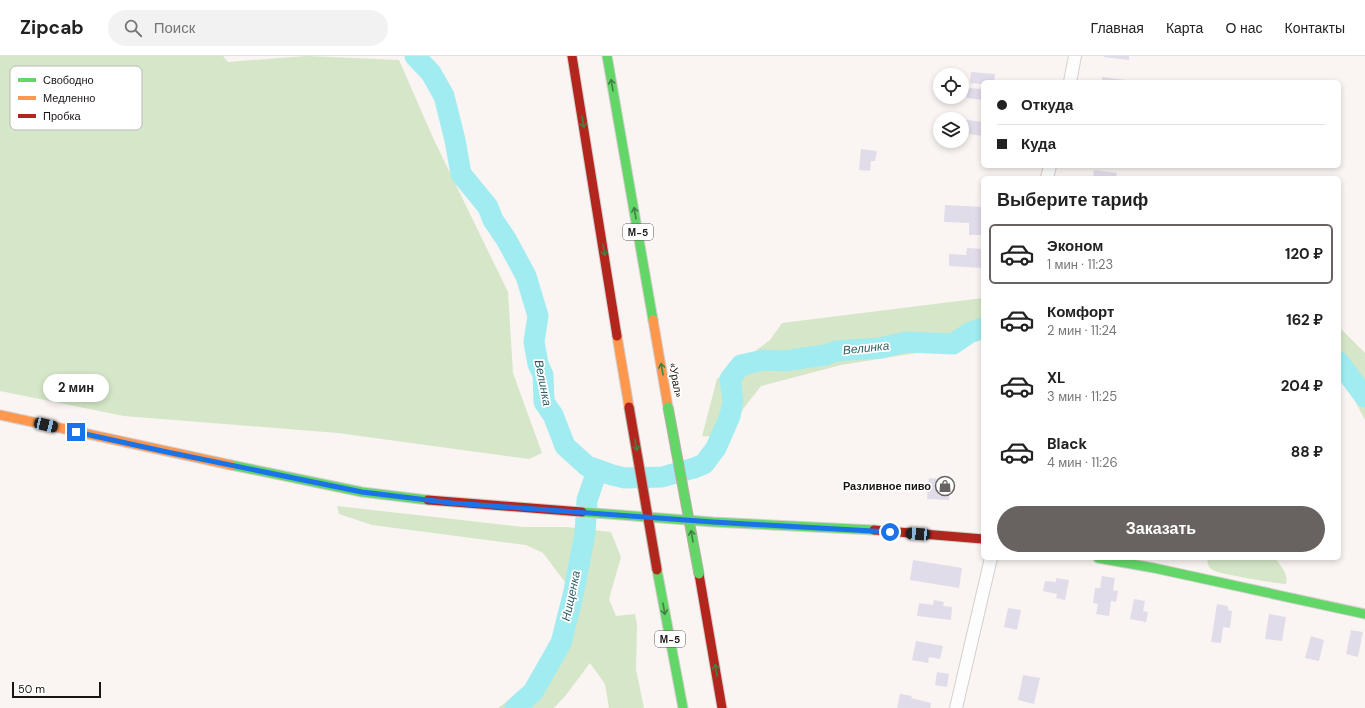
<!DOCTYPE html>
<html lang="ru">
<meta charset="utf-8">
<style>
body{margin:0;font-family:"DM Sans",sans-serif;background:#f2f2f2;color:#222;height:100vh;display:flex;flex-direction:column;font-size:15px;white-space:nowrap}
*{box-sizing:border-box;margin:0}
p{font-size:13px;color:#767676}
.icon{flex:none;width:22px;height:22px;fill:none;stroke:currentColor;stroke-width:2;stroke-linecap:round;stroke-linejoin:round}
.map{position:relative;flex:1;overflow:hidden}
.side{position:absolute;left:981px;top:120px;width:360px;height:384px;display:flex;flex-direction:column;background:#fff;border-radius:6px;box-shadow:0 2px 6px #0003}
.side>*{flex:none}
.hud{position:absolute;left:981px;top:24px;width:360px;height:88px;border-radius:6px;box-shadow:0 2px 6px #0003;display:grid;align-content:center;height:88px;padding:0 16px;background:#fff}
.tools{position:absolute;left:933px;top:12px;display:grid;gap:8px}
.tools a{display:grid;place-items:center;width:36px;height:36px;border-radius:50%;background:#fff;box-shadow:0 2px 6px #0003;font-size:20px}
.scale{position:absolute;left:12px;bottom:10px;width:89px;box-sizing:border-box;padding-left:4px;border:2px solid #191513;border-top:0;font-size:11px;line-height:14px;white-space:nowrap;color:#191513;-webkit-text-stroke:3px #fff;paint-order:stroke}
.end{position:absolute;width:18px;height:18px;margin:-9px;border:5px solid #1a73e8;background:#fff;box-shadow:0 0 0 2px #fff}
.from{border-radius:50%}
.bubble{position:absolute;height:28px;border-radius:14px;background:#fff;box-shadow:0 2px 6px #0003;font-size:13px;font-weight:700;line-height:28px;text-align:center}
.car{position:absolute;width:12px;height:24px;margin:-12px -6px;border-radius:5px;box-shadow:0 0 3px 1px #0007;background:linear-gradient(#222 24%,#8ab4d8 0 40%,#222 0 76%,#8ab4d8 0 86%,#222 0)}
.hud b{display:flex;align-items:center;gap:14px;height:38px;font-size:15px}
.hud b+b{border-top:1px solid #e0e0e0}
.hud i{width:10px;height:10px;background:#222}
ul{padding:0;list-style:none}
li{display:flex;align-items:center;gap:12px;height:60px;margin:0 8px 6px;padding:0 8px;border:2px solid transparent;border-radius:6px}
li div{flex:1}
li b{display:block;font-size:15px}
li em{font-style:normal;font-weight:700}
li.active{border-color:#686361}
li>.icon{width:36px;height:36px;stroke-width:1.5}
h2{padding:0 16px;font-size:18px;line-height:48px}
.primary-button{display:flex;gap:8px;margin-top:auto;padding:8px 16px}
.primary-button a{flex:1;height:46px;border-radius:24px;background:#686361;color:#fff;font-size:16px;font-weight:700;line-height:46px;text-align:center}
header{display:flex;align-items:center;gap:24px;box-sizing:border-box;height:56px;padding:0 20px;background:#fff;border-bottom:1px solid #e0e0e0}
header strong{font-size:19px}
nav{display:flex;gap:22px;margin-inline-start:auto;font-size:14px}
.search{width:280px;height:36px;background:#f2f2f2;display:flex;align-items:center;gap:10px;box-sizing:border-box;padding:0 14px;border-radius:22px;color:#767676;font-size:15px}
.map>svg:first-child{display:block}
</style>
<header>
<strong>Zipcab</strong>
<div class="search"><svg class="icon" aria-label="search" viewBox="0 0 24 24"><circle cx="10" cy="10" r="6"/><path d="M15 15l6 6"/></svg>Поиск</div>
<nav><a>Главная</a><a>Карта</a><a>О нас</a><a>Контакты</a></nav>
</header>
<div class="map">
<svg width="1365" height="652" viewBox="0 0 1365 652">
<rect width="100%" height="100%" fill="#faf4f2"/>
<path fill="#d5e7c8" d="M0 0H223L228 6 307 0 399 4 434 84 508 236 513 317 542 397 529 403 338 377 124 360 0 335Z
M983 242V282L929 295 841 309 761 330 743 353 729 382 702 380 717 323 770 284 782 267Z
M1339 271 1365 297V364L1339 315Z
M337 450 523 471H566L611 476 621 501 609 543 616 560 635 558 637 569 636 613 644 652H609L605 628 590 607 566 639 554 652H498L521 635 530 623 554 578 558 556 563 541 565 526 543 497 526 489 372 469 339 458Z
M1207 502H1275C1280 510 1289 517 1286 528 1275 527 1216 518 1211 513 1207 509 1208 506 1207 502Z"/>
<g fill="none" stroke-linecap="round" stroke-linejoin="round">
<path stroke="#a1ecf1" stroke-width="21" d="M415 0 431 17 444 40 455 84 461 118 488 151 493 164 506 183 526 220 538 260 534 286 538 308 543 319 544 346 553 359 565 390 587 410 612 419 625 422 662 421 694 412 704 408 716 392 730 360 733 345 730 323 741 309 764 304 784 305 825 299 836 295 880 292 906 286 953 288 969 277 983 272
M1339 306 1365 341
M515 652 533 636 561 587 574 535 585 477 587 444 597 415"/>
</g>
<path fill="#e1dce9" d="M1104 0H1129V4L1104 1Z
M971 16 995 18 994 26H983V28L970 27Z
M1102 21 1126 24V26H1102Z
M967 32 983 33V44L967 42Z
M962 63 983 66V80L962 77Z
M861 93 877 95 875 105H871L870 115 859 114Z
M1094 114 1117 117 1116 122H1093Z
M945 149 983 151 982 179H969V167L944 166Z
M967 192 983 193 982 212 949 210V198L966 199Z
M929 422 951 424 949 444 927 443Z
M913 504 962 512 959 532 910 524Z
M1102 520 1115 522 1113 534 1118 535 1116 546 1111 545 1109 560 1096 558 1098 548 1093 547 1095 532H1100Z
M1056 522 1069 524 1065 544 1056 542 1057 538 1043 535 1045 525 1056 526Z
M1134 543 1145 545 1143 555 1148 556 1146 566 1130 563Z
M934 544 944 546 943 550 952 551 951 564 917 560 919 547 933 549Z
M1217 548 1228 550V554L1232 555 1230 572 1223 571 1221 587 1211 586Z
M1008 552 1021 554 1017 574 1004 571Z
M1269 558 1286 561 1282 585 1265 583Z
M1351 574 1363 576 1358 601 1346 598Z
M1311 580 1324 584 1319 605 1305 602Z
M916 585 943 590 940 603 929 601 928 607 912 604Z
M937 616 949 618 947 631 935 629Z
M1023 619 1040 622 1034 648 1018 644Z
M900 638 912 640 911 642 931 647 930 652H897Z"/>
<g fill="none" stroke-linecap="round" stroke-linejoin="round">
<defs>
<path id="street" d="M1070 26 1075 0
M1047 122 1050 110
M956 652 991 502"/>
<path id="fast" d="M607 0 653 264
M231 409 362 436 428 444
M582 456 713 466 874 474
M1098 502 1154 512 1365 558
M657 514 683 652"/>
<path id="slow" d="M653 264 668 351
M617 280 629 351
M0 359 231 409"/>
<path id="jam" d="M572 0 617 280
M428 444 582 456
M874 474 983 483
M699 518 722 652"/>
</defs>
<use href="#street" stroke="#d4cfcd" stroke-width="14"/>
<use href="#fast" stroke="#d4cfcd" stroke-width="11"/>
<use href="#slow" stroke="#d4cfcd" stroke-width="11"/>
<use href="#jam" stroke="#d4cfcd" stroke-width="11"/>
<use href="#street" stroke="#fefdfd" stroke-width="12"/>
<use href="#fast" stroke="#63d668" stroke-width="9"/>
<use href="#slow" stroke="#ff974d" stroke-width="9"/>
<use href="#jam" stroke="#b3261e" stroke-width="9"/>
<defs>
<path id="fast-bridge" d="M668 351 699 518"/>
<path id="jam-bridge" d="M629 351 657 514"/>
</defs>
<use href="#fast-bridge" stroke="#b5aca1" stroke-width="11" stroke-linecap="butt"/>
<use href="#jam-bridge" stroke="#b5aca1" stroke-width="11" stroke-linecap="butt"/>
<use href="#fast-bridge" stroke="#63d668" stroke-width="9"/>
<use href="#jam-bridge" stroke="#b3261e" stroke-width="9"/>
</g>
<defs><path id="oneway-shaft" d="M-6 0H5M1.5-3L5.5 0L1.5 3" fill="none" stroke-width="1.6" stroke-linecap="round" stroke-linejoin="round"/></defs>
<g stroke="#427f42">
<use href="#oneway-shaft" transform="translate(612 29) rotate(-100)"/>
<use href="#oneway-shaft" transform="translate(583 66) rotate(81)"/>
<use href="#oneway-shaft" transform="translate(635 157) rotate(-100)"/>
<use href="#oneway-shaft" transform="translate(604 194) rotate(81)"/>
<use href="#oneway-shaft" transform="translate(662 313) rotate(-100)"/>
<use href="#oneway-shaft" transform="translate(636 389) rotate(80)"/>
<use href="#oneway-shaft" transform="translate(692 480) rotate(-100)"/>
<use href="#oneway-shaft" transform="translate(664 553) rotate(80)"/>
<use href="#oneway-shaft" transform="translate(716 614) rotate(-100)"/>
</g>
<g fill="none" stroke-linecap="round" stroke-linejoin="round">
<path stroke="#1a73e8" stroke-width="5" d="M76 376 167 396 362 436 452 447 713 466 890 476"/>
</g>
<defs>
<symbol id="shop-ring" viewBox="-11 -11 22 22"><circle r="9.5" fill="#fff" stroke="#686361" stroke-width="1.5"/><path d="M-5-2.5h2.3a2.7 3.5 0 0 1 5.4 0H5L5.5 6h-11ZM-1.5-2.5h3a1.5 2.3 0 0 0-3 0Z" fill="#686361"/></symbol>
</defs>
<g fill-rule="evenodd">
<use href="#shop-ring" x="934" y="419" width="22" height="22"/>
</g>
<g text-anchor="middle" stroke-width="3.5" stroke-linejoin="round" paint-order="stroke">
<g fill="#fff" stroke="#5e5b5a" stroke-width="1">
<rect x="623" y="168" width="30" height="16" rx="3"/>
<rect x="655" y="575" width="30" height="16" rx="3"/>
</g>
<g font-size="10" font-weight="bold" fill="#191513">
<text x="638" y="180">М-5</text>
<text x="670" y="587">М-5</text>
</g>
<g font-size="11" fill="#191513" stroke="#fff">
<text transform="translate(676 324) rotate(80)" y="4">«Урал»</text>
</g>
<g font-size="11" font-weight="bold" fill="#191513" stroke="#fff" text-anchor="end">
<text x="931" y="434">Разливное пиво</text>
</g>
<g font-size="12" font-style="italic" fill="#2f5f63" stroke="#fff">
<text transform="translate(866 292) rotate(-6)" y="4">Велинка</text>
<text transform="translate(543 327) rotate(79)" y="4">Велинка</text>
<text transform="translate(571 540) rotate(-78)" y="4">Нищенка</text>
</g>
</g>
<rect x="10" y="10" width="132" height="64" rx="6" fill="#fff" stroke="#bab9b8" stroke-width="1"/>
<rect x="18" y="22" width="18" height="4" fill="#63d668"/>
<rect x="18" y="40" width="18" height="4" fill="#ff974d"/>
<rect x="18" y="58" width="18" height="4" fill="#b3261e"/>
<g font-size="11" fill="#191513">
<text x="43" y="28">Свободно</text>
<text x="43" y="46">Медленно</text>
<text x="43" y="64">Пробка</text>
</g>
</svg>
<div class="tools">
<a><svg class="icon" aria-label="locate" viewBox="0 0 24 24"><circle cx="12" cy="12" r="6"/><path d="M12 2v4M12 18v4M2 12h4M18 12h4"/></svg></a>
<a><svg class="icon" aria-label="layers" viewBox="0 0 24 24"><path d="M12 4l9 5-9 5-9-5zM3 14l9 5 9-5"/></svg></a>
</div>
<div class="scale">50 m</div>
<i class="end from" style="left:890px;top:476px"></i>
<i class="end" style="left:76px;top:376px"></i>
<div class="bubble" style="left:43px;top:318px;width:66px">2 мин</div>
<i class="car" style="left:46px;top:369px;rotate:103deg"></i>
<i class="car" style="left:918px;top:478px;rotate:274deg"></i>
<div class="hud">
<b><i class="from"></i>Откуда</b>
<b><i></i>Куда</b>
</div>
<section class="side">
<h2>Выберите тариф</h2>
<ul>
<li class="active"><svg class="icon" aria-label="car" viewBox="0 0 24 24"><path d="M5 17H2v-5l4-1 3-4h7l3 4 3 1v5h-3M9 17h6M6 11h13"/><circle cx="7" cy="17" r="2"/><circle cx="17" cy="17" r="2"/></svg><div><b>Эконом</b><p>1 мин · 11:23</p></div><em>120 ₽</em></li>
<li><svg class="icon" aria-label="car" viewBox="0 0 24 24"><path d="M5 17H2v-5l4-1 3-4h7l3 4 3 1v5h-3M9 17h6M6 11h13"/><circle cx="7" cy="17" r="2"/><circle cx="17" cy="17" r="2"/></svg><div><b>Комфорт</b><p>2 мин · 11:24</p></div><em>162 ₽</em></li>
<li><svg class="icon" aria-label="car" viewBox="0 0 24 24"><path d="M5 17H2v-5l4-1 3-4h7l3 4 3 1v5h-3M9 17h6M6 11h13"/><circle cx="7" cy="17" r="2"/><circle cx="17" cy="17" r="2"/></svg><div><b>XL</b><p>3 мин · 11:25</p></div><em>204 ₽</em></li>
<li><svg class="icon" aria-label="car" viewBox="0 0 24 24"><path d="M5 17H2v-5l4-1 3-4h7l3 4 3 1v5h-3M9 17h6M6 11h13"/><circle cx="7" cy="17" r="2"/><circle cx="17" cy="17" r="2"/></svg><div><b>Black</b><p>4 мин · 11:26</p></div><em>88 ₽</em></li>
</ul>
<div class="primary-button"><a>Заказать</a></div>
</section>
</div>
